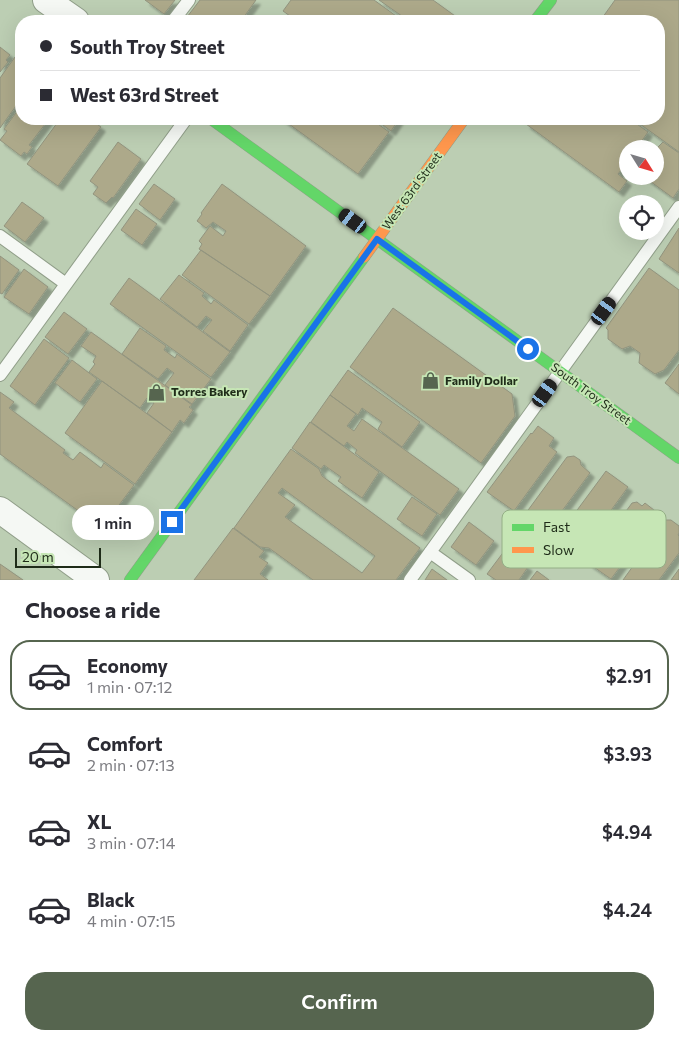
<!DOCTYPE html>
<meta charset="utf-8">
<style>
body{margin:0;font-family:Commissioner,sans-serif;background:#f2f2f3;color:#2b2b33;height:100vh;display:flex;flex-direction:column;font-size:19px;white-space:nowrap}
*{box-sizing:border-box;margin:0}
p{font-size:16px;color:#7c7c81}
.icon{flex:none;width:28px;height:28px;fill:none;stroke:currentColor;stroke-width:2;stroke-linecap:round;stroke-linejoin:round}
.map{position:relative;height:580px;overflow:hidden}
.panel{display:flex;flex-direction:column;background:#fff;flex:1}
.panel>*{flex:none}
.banner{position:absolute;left:15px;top:15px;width:650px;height:110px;border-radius:20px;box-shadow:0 5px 20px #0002;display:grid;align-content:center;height:110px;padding:0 25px;background:#fff}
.needle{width:32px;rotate:127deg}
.controls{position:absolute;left:619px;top:140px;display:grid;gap:10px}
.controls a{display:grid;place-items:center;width:45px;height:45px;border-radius:50%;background:#fff;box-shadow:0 5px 20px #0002;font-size:25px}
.scale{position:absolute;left:15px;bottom:12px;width:86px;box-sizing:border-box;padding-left:5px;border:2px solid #1f2c19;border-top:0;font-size:14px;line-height:18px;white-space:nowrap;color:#1f2c19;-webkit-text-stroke:4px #c6e6b5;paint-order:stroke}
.end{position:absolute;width:22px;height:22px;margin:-11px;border:6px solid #1a73e8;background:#fff;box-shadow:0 0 0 2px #fff}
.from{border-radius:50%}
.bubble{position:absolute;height:35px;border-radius:18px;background:#fff;box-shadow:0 5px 20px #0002;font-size:16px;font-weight:600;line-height:35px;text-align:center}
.car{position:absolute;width:15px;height:30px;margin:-15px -8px;border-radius:6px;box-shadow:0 0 4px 1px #0007;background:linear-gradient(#222 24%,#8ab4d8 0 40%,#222 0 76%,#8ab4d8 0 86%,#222 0)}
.banner b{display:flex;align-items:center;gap:18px;height:48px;font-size:19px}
.banner b+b{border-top:1px solid #e1e1e2}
.banner i{width:12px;height:12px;background:#2b2b33}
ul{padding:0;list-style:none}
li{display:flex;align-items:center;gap:15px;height:70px;margin:0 10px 8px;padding:0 15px;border:2px solid transparent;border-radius:20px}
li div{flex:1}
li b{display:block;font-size:19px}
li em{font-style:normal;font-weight:600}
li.current{border-color:#56654f}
li>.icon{width:45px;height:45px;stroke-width:1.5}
h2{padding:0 25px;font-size:22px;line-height:60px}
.button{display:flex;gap:10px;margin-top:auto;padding:10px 25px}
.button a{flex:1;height:58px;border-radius:20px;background:#56654f;color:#fff;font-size:20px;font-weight:600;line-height:58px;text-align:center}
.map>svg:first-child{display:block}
</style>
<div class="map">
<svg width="679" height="580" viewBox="0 0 679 580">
<defs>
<filter id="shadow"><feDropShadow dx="4.5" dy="4.5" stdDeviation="1" flood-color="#0004"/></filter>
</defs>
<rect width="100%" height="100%" fill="#bcceb3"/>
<path fill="#ada98a" stroke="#92947f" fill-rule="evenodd" filter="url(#shadow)" d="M145 0H175L164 14Z
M200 0H256L241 21H184Z
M291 0H374L403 21H297L283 11Z
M379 0H433L462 21H409Z
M615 0H679V152L633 119H659V21H600Z
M0 47 10 55 6 60 8 62 0 72Z
M15 57 21 61V99L0 128V78Z
M21 106V119H49L29 145 32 147 27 154 24 152 21 156 0 140 7 131 4 129Z
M60 119H90L101 127 58 186 27 164Z
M282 119H371L389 132 358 174Z
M375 119H399L391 131Z
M529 119H630L648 132 636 149H628V161L618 174 627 181 619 192 526 124Z
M118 142 141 159 113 198 112 197 106 203 93 194 98 187 90 181Z
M649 142 657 148 663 142 679 153V189L673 198 643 176H655V149H644Z
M154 184 175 199 160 220 139 204Z
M222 184 306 246 270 296 199 249 202 244 199 241 210 226 223 236 226 231 213 222 206 228 197 221 202 214 201 213Z
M22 202 44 218 25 242 4 226Z
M136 209 157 224 142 245 121 230Z
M679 228V273L659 259Z
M201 250 270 296 249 324 182 275Z
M0 256 19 270 2 294 0 293Z
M649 268 679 290V350L664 370 655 374 639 363 640 353 630 346 622 349 608 339V330L606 328Z
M24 269 48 287 29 314 4 297Z
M179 275 204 293 202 296 211 304 214 300 248 325 230 351 203 331 212 320 206 316 197 327 160 299Z
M129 278 230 352 211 377 110 304Z
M393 308 512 394 515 416 481 463 350 367Z
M64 312 87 329 68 354 45 337Z
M140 328 166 346 164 350 175 358 177 354 211 379 192 404 165 385 174 373 167 368 158 379 122 354Z
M91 332 192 405 189 407 193 410 184 423 180 420 172 432 147 413 154 403 147 398 140 408 89 372 95 364 93 362 96 356 81 346Z
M44 339 69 358 35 405 10 386Z
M72 360 97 379 80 402 55 383Z
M679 364V394L665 383Z
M348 370 420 422 402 447 378 429 382 422 362 408 358 415 330 395Z
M102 381 172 432 135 484 65 433Z
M0 392 14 402 9 408 65 450 63 453 73 460 80 452 101 468 104 463 134 485 102 528 0 454Z
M330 395 356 414 347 426 354 431 362 419 459 489 440 515 355 453 357 450 347 442 344 446 311 422Z
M310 422 379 472 362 498 338 481 341 477 324 465 321 469 292 448Z
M538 426 554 438 549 446 557 452 514 511 487 492 531 433 532 434Z
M291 449 319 469 322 476 420 548 396 580H313L269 548 260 547 234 528ZM282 488 375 556 362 573 285 517 295 505 278 493Z
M574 456 580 460 581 465 590 473 545 534 523 517 567 457Z
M606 471 628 487 577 557 555 540Z
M412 497 437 514 422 536 397 519Z
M637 502 642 506 645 503 659 514 611 579 588 563 632 503Z
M666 520H671L679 526V533L678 535 679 536V553L659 580H623Z
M469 522 494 541 476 565 451 547Z
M233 528 264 551 259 557 268 563 260 574 268 580H194Z
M505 550 528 567 519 580H496L487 574Z
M0 564 23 580H0Z
M432 569 447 580H425Z
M679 569V580H671Z
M537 571 549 580H530Z"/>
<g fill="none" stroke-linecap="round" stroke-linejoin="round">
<defs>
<path id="lane" d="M173 21 189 0
M0 236 66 284
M0 375 186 119
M430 552 469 580
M410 580 679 207"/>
<path id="street" d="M46 0 76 21
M0 510 96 580"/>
<path id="fast" d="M535 21 551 0
M211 119 679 458
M130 580 364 257"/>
<path id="slow" d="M364 257 464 119"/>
</defs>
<use href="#lane" stroke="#909e89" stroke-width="14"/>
<use href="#street" stroke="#909e89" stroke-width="28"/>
<use href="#fast" stroke="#909e89" stroke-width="12"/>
<use href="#slow" stroke="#909e89" stroke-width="12"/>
<use href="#lane" stroke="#f5f8f4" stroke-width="12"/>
<use href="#street" stroke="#f5f8f4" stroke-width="26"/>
<use href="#fast" stroke="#63d668" stroke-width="11"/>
<use href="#slow" stroke="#ff974d" stroke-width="11"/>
</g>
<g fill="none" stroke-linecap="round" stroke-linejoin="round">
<path stroke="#1a73e8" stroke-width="6" d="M172 522 377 239 528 349"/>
</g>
<defs>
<symbol id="shop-bare" viewBox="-9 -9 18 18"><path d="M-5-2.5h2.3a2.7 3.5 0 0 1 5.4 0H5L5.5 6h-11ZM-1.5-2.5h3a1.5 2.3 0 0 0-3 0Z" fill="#56654f" stroke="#c6e6b5" stroke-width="2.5" paint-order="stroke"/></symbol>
</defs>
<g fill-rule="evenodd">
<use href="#shop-bare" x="418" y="368" width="25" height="25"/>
<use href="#shop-bare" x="144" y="380" width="25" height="25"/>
</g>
<g text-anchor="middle" stroke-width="4" stroke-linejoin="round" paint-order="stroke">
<g font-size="12" fill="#1f2c19" stroke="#c6e6b5">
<text transform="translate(412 191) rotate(-54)" y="4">West 63rd Street</text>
<text transform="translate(591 394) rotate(36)" y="4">South Troy Street</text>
</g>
<g font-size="12" font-weight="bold" fill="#1f2c19" stroke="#c6e6b5" text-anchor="start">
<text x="445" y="385">Family Dollar</text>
<text x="171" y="396">Torres Bakery</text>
</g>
</g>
<rect x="502" y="510" width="164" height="58" rx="8" fill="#c6e6b5" stroke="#94ae86" stroke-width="1"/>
<rect x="512" y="524" width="22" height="7" fill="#63d668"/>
<rect x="512" y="547" width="22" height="6" fill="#ff974d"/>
<g font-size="14" fill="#1f2c19">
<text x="543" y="532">Fast</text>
<text x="543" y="555">Slow</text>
</g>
</svg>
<div class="controls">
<a><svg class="needle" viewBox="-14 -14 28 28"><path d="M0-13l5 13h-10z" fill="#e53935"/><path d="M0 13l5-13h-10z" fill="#7c7c81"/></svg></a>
<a><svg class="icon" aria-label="locate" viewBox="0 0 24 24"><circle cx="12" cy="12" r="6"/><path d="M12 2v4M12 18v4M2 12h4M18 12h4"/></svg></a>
</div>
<div class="scale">20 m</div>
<i class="end from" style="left:528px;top:349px"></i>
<i class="end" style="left:172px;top:522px"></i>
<div class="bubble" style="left:72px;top:505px;width:82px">1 min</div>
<i class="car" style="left:353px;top:221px;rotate:306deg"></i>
<i class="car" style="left:604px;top:311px;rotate:36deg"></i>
<i class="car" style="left:545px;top:393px;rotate:36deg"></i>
<div class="banner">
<b><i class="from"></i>South Troy Street</b>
<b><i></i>West 63rd Street</b>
</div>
</div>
<section class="panel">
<h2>Choose a ride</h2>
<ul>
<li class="current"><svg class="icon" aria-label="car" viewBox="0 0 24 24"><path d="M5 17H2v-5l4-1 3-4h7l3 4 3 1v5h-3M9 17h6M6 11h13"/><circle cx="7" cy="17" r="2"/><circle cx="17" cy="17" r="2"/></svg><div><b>Economy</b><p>1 min · 07:12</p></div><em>$2.91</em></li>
<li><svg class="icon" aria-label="car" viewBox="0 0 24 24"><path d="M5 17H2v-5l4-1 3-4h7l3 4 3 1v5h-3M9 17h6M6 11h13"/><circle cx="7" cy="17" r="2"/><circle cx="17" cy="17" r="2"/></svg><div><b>Comfort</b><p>2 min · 07:13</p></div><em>$3.93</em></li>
<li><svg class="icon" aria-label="car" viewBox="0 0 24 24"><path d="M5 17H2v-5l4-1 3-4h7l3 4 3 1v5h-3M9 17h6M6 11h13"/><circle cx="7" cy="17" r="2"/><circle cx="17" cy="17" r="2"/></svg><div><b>XL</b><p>3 min · 07:14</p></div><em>$4.94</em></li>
<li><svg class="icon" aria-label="car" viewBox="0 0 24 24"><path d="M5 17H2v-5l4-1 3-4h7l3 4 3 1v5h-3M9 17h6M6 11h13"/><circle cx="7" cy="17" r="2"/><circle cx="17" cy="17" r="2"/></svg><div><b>Black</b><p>4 min · 07:15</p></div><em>$4.24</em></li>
</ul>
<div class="button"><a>Confirm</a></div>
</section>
